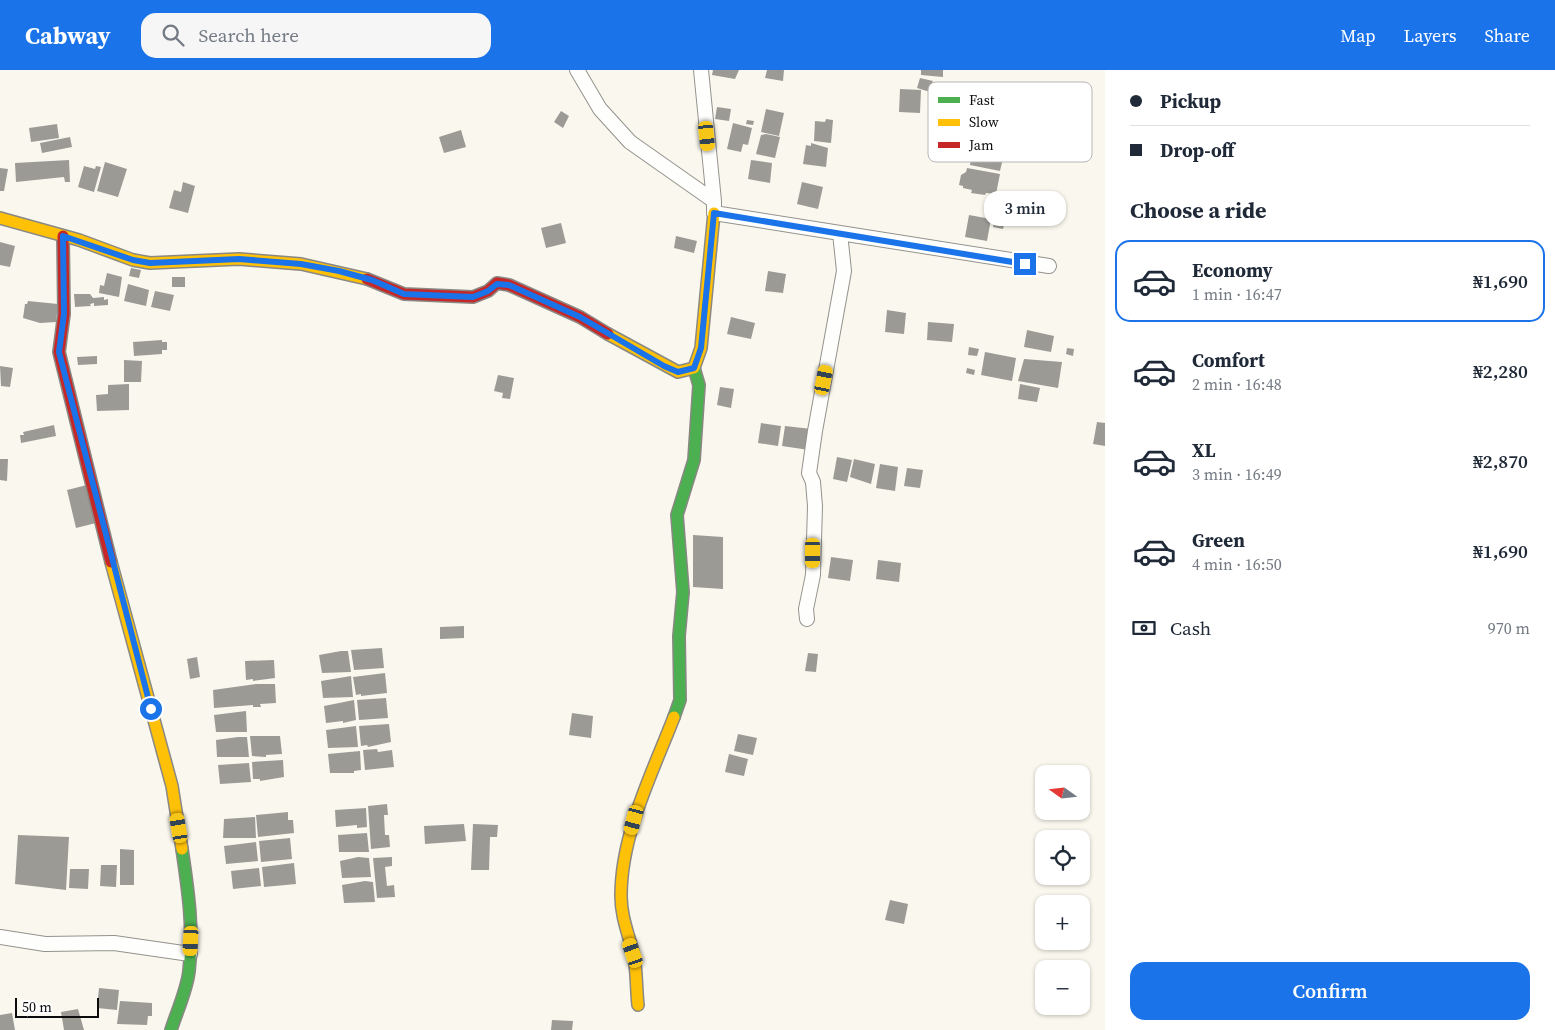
<!DOCTYPE html>
<meta charset="utf-8">
<style>
body{margin:0;font-family:"Source Serif 4",serif;background:#f6f6f7;color:#1f2937;height:100vh;display:flex;flex-direction:column;font-size:19px;white-space:nowrap}
*{box-sizing:border-box;margin:0}
p{font-size:16px;color:#747a83}
.icon{flex:none;width:28px;height:28px;fill:none;stroke:currentColor;stroke-width:2;stroke-linecap:round;stroke-linejoin:round}
.map{position:relative;flex:1;overflow:hidden}
.side{display:flex;flex-direction:column;background:#fff;width:450px}
.side>*{flex:none}
.banner{display:grid;align-content:center;height:110px;padding:0 25px;background:#fff}
.needle{width:32px;rotate:285deg}
.buttons{position:absolute;left:1035px;top:695px;display:grid;gap:10px}
.buttons a{display:grid;place-items:center;width:55px;height:55px;border-radius:10px;background:#fff;box-shadow:0 1px 4px #0004;font-size:25px}
.scale{position:absolute;left:15px;bottom:12px;width:84px;box-sizing:border-box;padding-left:5px;border:2px solid #0b0b0b;border-top:0;font-size:14px;line-height:18px;white-space:nowrap;color:#0b0b0b;-webkit-text-stroke:4px #fff;paint-order:stroke}
.end{position:absolute;width:22px;height:22px;margin:-11px;border:6px solid #1a73e8;background:#fff;box-shadow:0 0 0 2px #fff}
.from{border-radius:50%}
.bubble{position:absolute;height:35px;border-radius:15px;background:#fff;box-shadow:0 1px 4px #0004;font-size:16px;font-weight:600;line-height:35px;text-align:center}
.car{position:absolute;width:15px;height:30px;margin:-15px -8px;border-radius:6px;box-shadow:0 0 4px 1px #0007;background:linear-gradient(#f5c518 24%,#345 0 40%,#f5c518 0 76%,#345 0 86%,#f5c518 0)}
.banner b{display:flex;align-items:center;gap:18px;height:48px;font-size:19px}
.banner b+b{border-top:1px solid #e0e1e3}
.banner i{width:12px;height:12px;background:#1f2937}
ul{padding:0;list-style:none}
li{display:flex;align-items:center;gap:15px;height:82px;margin:0 10px 8px;padding:0 15px;border:2px solid transparent;border-radius:15px}
li div{flex:1}
li b{display:block;font-size:19px}
li em{font-style:normal;font-weight:600}
li.on{border-color:#1a73e8}
li>.icon{width:45px;height:45px;stroke-width:1.5}
h2{padding:0 25px;font-size:22px;line-height:60px}
.pay{display:flex;align-items:center;gap:12px;height:55px;padding:0 25px;font-size:19px}
.pay p{margin-inline-start:auto}
.primary-button{display:flex;gap:10px;margin-top:auto;padding:10px 25px}
.primary-button a{flex:1;height:58px;border-radius:15px;background:#1a73e8;color:#fff;font-size:20px;font-weight:600;line-height:58px;text-align:center}
header{display:flex;align-items:center;gap:30px;box-sizing:border-box;height:70px;padding:0 25px;background:#1a73e8;color:#fff}
header strong{font-size:24px}
nav{display:flex;gap:28px;margin-inline-start:auto;font-size:18px}
.search{width:350px;height:45px;background:#f6f6f7;display:flex;align-items:center;gap:12px;box-sizing:border-box;padding:0 18px;border-radius:15px;color:#747a83;font-size:19px}
main{display:flex;flex:1;min-height:0}
.map>svg:first-child{display:block}
</style>
<header>
<strong>Cabway</strong>
<div class="search"><svg class="icon" aria-label="search" viewBox="0 0 24 24"><circle cx="10" cy="10" r="6"/><path d="M15 15l6 6"/></svg>Search here</div>
<nav><a>Map</a><a>Layers</a><a>Share</a></nav>
</header>
<main>
<div class="map">
<svg width="1105" height="960" viewBox="0 0 1105 960">
<rect width="100%" height="100%" fill="#faf8ee"/>
<path fill="#9c9a95" d="M713 0H739L735 9 712 5Z
M767 0H784L783 11 765 8Z
M921 0H943V7L921 5Z
M920 8 933 11 930 22 917 18Z
M900 19 921 20 920 43 899 42Z
M717 37 731 39 729 51 715 49Z
M766 39 784 43 779 66 761 62Z
M561 41 569 46 563 58 554 52Z
M826 49 833 50 831 73 814 71 815 51 825 52Z
M747 50 754 51 753 55 746 54Z
M733 53 752 58 748 75 743 74 741 82 727 79Z
M57 54 59 68 31 72 29 58Z
M461 60 466 77 444 83 439 67Z
M766 64 780 67 775 88 756 84 761 65Z
M70 67 72 77 42 83 40 73Z
M811 73 828 78 826 97 803 94 806 75 811 76Z
M973 78 1004 84 1000 101 970 95Z
M69 90 70 112H65L64 107 16 112 15 93Z
M751 90 772 93 770 113 748 109Z
M105 92 127 99 118 127 97 121Z
M84 96 95 99 96 96 101 97 94 122 78 117Z
M0 98 8 99 4 121H0Z
M967 98 1000 104 996 124 986 123 985 125 971 123 972 120 963 118V116L959 115 961 105 966 102Z
M183 112 195 116 188 143 169 138 174 120 181 122Z
M802 112 823 117 818 139 797 134Z
M1003 133 1022 136 1018 156 1004 154 1003 159 993 157 998 135H1002Z
M969 145 991 149 987 171 965 167Z
M561 153 566 173 546 178 541 158Z
M676 166 697 171 694 183 674 178Z
M0 172 15 176 10 197 0 195Z
M131 198 141 200 139 208 129 206Z
M768 201 786 204 783 223 765 221Z
M107 203 122 207 119 227 99 223 100 215 104 216Z
M172 207H185V217H172Z
M128 214 149 220 146 236 124 231Z
M155 221 174 225 170 241 151 237Z
M74 224H90L93 228 104 227V230L108 229V235L94 236V233L90 234 91 236 75 237Z
M28 231 58 234 56 252 40 253 23 248 25 234H27Z
M887 240 906 243 904 264 885 262Z
M731 247 755 253 751 269 727 264Z
M928 252 954 254 952 272 927 270Z
M1027 260 1054 266 1051 282 1024 277Z
M162 270V272H167V280H162V284L134 286 133 272Z
M969 277 979 279 977 286 968 285Z
M1067 278 1074 279 1073 286 1066 284Z
M985 282 1016 288 1012 311 981 305Z
M97 286V294L78 295 77 287Z
M1024 289 1062 292 1058 318 1018 311Z
M124 290 142 291 141 312H124Z
M0 296 13 298 10 317 1 316Z
M967 298 975 300 974 305 966 303Z
M498 305 514 308 510 329 502 328 503 323 494 321Z
M129 314V340L97 341 96 325 108 324V315Z
M1020 314 1040 318 1037 332 1018 329Z
M720 317 734 319 731 338 717 335Z
M1097 352 1105 353V376L1093 374Z
M761 353 781 356 778 376 758 373Z
M54 355 56 366 21 373 20 365H24L23 362Z
M785 356 812 359 809 380 782 376Z
M837 387 852 390 847 412 833 409Z
M0 389H8L7 411 0 410Z
M854 389 875 394 871 414 850 407Z
M880 394 898 397 895 421 876 418Z
M907 398 923 400 920 418 904 416Z
M87 415 96 453 76 458 67 420Z
M693 465 723 467V519L693 517Z
M831 487 853 490 850 511 828 508Z
M878 490 901 493 899 512 876 509Z
M464 556V568L440 569V557Z
M382 578 384 598 354 600 351 580Z
M341 581H348L351 602 322 603 319 585Z
M808 583 818 584 816 602 805 601Z
M197 587 200 607 190 609 187 589Z
M274 590 275 608 253 611V609L246 610 245 591Z
M385 603 387 623 361 626V624L356 625 353 607Z
M351 606 353 627 323 628 321 611Z
M256 614H275L276 633 260 634 261 637H253V635L214 638 213 620Z
M386 628 388 648 359 650 357 630Z
M354 630 356 650 343 653V651L326 653 324 636Z
M246 641 247 662H216L214 645Z
M572 643 593 646 591 668 569 665Z
M389 654 391 672 368 677 367 675 361 676 359 656Z
M356 656 358 677 328 678 326 660Z
M738 664 757 668 753 685 734 681Z
M250 666H280L282 684 266 685V687L252 686Z
M238 667H247L249 687H217L216 670Z
M377 679 378 682 392 680 394 697 365 700 363 680Z
M360 681 361 700 354 701V703H330L328 684Z
M729 684 748 689 744 706 725 702Z
M283 690 284 707 260 711V709H253L252 692Z
M249 693 251 712 220 714 218 695Z
M387 734 388 745H384L385 765H389L390 777 371 779 368 736Z
M366 738 367 757 357 758V755L336 757 335 740Z
M288 742V750H293L294 763 258 767 256 745Z
M255 747 256 768H223L224 749Z
M464 754 466 771 425 774 424 756Z
M473 754 498 755 497 767H490L489 800H471Z
M367 763 369 782H339L338 765Z
M18 765 69 767 66 820 15 814Z
M290 768 292 789 261 792 259 771Z
M256 772 258 791 226 794 224 776Z
M120 779 134 780V815H120Z
M358 787 369 788 371 807 342 808 340 791Z
M392 787V796L385 797 387 816 394 815 395 827 377 828 373 788Z
M294 793 296 814 264 817 262 797Z
M101 795H117L116 817 100 816Z
M259 798 261 816 233 819 231 801Z
M70 799H89L88 819 69 818Z
M365 811 373 812 375 832 344 833 342 815Z
M890 830 908 834 904 854 885 850Z
M99 918 119 920 117 940 97 938Z
M120 931 152 933V946H148L147 955 117 954Z
M78 939 84 960H64L61 942Z
M12 943 15 960H0V945Z
M552 950 573 951 572 960H551Z"/>
<g fill="none" stroke-linecap="round" stroke-linejoin="round">
<defs>
<path id="street" d="M577 0 600 39 630 72 714 131V143L840 163
M701 0 714 131
M807 549 806 539 813 505 815 436 813 412 809 403 815 361 844 201 840 163 1049 196
M0 867 45 874 114 873 190 884"/>
<path id="fast" d="M674 647 680 630 679 566 683 522 677 445 694 390 699 315 694 298
M171 960C177 941 187 920 189 901 194 860 188 819 182 779"/>
<path id="slow" d="M0 148 79 170 133 190 150 193 239 189 301 194 367 209
M608 264 678 302 694 298 701 278 714 143
M111 492 172 716 182 779
M638 935C636 918 637 898 633 882 628 863 621 846 621 826 621 764 652 704 674 647"/>
<path id="jam" d="M63 166 64 244 59 282 111 492
M367 209 404 224 473 227 488 221 497 213 509 215 580 247 608 264"/>
</defs>
<use href="#street" stroke="#93928d" stroke-width="16"/>
<use href="#fast" stroke="#898884" stroke-width="14"/>
<use href="#slow" stroke="#898884" stroke-width="14"/>
<use href="#jam" stroke="#898884" stroke-width="14"/>
<use href="#street" stroke="#fefefc" stroke-width="14"/>
<use href="#fast" stroke="#4caf50" stroke-width="11"/>
<use href="#slow" stroke="#ffc107" stroke-width="11"/>
<use href="#jam" stroke="#c62828" stroke-width="11"/>
</g>
<g fill="none" stroke-linecap="round" stroke-linejoin="round">
<path stroke="#1a73e8" stroke-width="6" d="M151 639 59 282 64 244 63 166 133 190 150 193 239 189 301 194 339 201 372 210 404 224 473 227 488 221 497 214 509 215 580 247 664 296 678 302 694 298 701 278 714 143 1025 194"/>
</g>
<rect x="928" y="12" width="164" height="80" rx="8" fill="#fff" stroke="#b6b6b6" stroke-width="1"/>
<rect x="938" y="27" width="22" height="6" fill="#4caf50"/>
<rect x="938" y="49" width="22" height="7" fill="#ffc107"/>
<rect x="938" y="72" width="22" height="6" fill="#c62828"/>
<g font-size="14" fill="#0b0b0b">
<text x="969" y="35">Fast</text>
<text x="969" y="57">Slow</text>
<text x="969" y="80">Jam</text>
</g>
</svg>
<div class="buttons">
<a><svg class="needle" viewBox="-14 -14 28 28"><path d="M0-13l5 13h-10z" fill="#e53935"/><path d="M0 13l5-13h-10z" fill="#747a83"/></svg></a>
<a><svg class="icon" aria-label="locate" viewBox="0 0 24 24"><circle cx="12" cy="12" r="6"/><path d="M12 2v4M12 18v4M2 12h4M18 12h4"/></svg></a>
<a>+</a>
<a>−</a>
</div>
<div class="scale">50 m</div>
<i class="end from" style="left:151px;top:639px"></i>
<i class="end" style="left:1025px;top:194px"></i>
<div class="bubble" style="left:984px;top:121px;width:82px">3 min</div>
<i class="car" style="left:707px;top:66px;rotate:174deg"></i>
<i class="car" style="left:824px;top:310px;rotate:11deg"></i>
<i class="car" style="left:813px;top:483px;rotate:180deg"></i>
<i class="car" style="left:634px;top:750px;rotate:195deg"></i>
<i class="car" style="left:179px;top:758px;rotate:350deg"></i>
<i class="car" style="left:191px;top:871px;rotate:183deg"></i>
<i class="car" style="left:633px;top:883px;rotate:341deg"></i>
</div>
<section class="side">
<div class="banner">
<b><i class="from"></i>Pickup</b>
<b><i></i>Drop-off</b>
</div>
<h2>Choose a ride</h2>
<ul>
<li class="on"><svg class="icon" aria-label="car" viewBox="0 0 24 24"><path d="M5 17H2v-5l4-1 3-4h7l3 4 3 1v5h-3M9 17h6M6 11h13"/><circle cx="7" cy="17" r="2"/><circle cx="17" cy="17" r="2"/></svg><div><b>Economy</b><p>1 min · 16:47</p></div><em>₦1,690</em></li>
<li><svg class="icon" aria-label="car" viewBox="0 0 24 24"><path d="M5 17H2v-5l4-1 3-4h7l3 4 3 1v5h-3M9 17h6M6 11h13"/><circle cx="7" cy="17" r="2"/><circle cx="17" cy="17" r="2"/></svg><div><b>Comfort</b><p>2 min · 16:48</p></div><em>₦2,280</em></li>
<li><svg class="icon" aria-label="car" viewBox="0 0 24 24"><path d="M5 17H2v-5l4-1 3-4h7l3 4 3 1v5h-3M9 17h6M6 11h13"/><circle cx="7" cy="17" r="2"/><circle cx="17" cy="17" r="2"/></svg><div><b>XL</b><p>3 min · 16:49</p></div><em>₦2,870</em></li>
<li><svg class="icon" aria-label="car" viewBox="0 0 24 24"><path d="M5 17H2v-5l4-1 3-4h7l3 4 3 1v5h-3M9 17h6M6 11h13"/><circle cx="7" cy="17" r="2"/><circle cx="17" cy="17" r="2"/></svg><div><b>Green</b><p>4 min · 16:50</p></div><em>₦1,690</em></li>
</ul>
<div class="pay"><svg class="icon" aria-label="cash" viewBox="0 0 24 24"><path d="M3 7h18v10H3z"/><circle cx="12" cy="12" r="2"/></svg>Cash<p>970 m</p></div>
<div class="primary-button"><a>Confirm</a></div>
</section>
</main>
